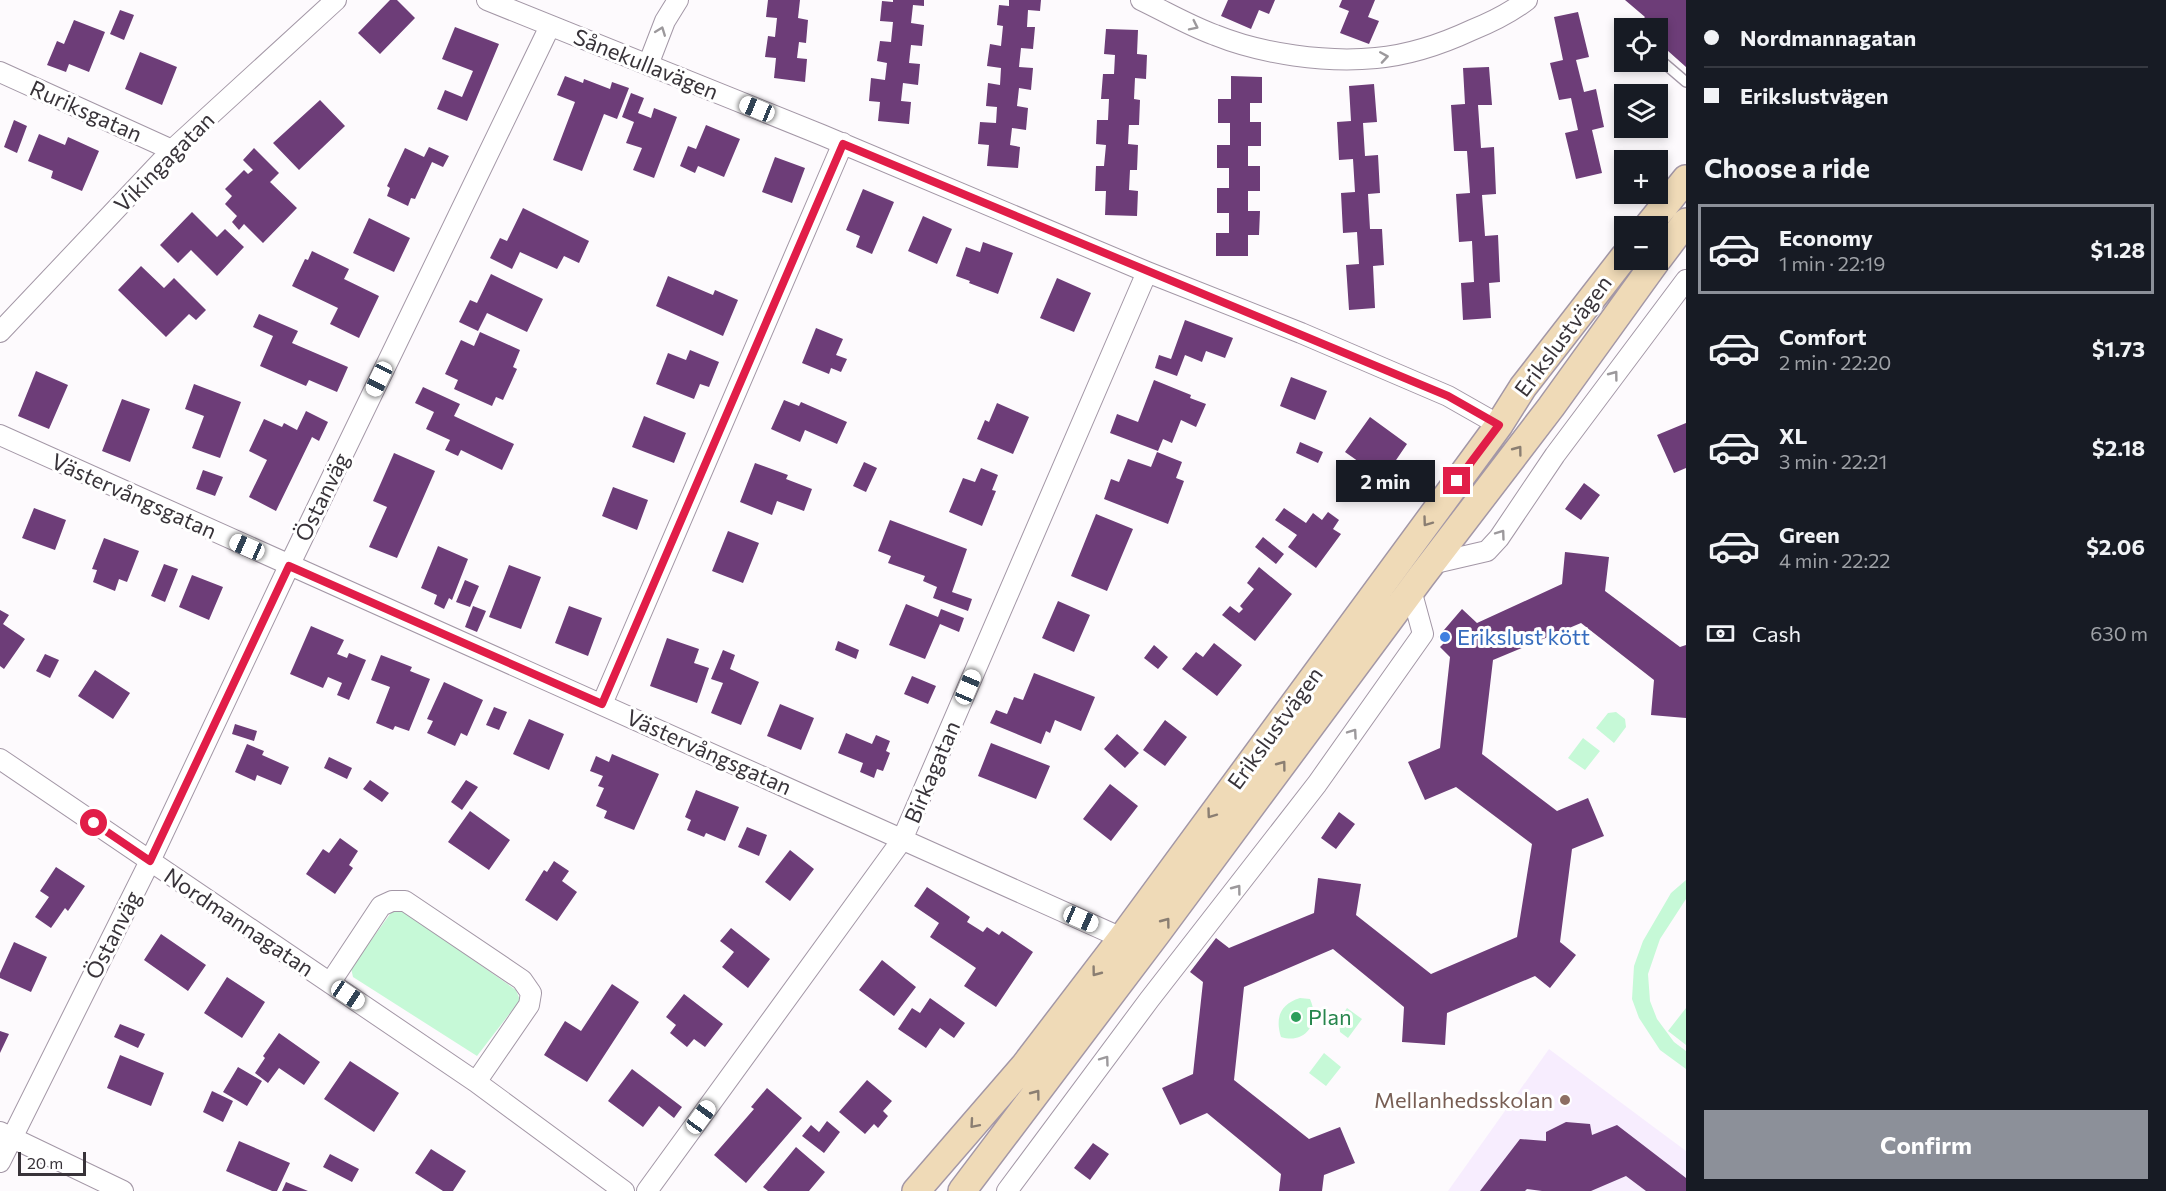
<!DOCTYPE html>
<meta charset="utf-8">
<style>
body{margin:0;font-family:Commissioner,sans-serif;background:#242831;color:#f1f3f6;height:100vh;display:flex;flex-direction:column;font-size:22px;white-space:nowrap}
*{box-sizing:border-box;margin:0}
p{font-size:20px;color:#9ea1a6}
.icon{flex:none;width:33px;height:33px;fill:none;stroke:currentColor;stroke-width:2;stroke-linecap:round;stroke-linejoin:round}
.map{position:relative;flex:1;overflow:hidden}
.panel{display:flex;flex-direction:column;background:#171b24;width:480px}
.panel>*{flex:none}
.hud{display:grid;align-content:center;height:132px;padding:0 18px;background:#171b24}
.tools{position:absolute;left:1614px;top:18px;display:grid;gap:12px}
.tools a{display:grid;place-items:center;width:54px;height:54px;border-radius:0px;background:#171b24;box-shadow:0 3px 9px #0003;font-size:30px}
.scale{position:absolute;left:18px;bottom:15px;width:68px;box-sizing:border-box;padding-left:6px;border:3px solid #383339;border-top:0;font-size:16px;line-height:21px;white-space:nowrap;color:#383339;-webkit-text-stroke:4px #fff;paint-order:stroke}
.end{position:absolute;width:27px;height:27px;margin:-14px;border:8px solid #e11d48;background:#fff;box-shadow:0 0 0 3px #fff}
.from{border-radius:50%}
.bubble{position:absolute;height:42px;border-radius:0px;background:#171b24;box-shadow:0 3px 9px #0003;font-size:20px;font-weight:700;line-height:42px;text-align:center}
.car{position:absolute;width:18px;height:36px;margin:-18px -9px;border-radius:8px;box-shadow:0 0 4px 2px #0007;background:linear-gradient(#fff 24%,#345 0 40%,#fff 0 76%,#345 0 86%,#fff 0)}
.hud b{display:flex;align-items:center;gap:21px;height:57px;font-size:22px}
.hud b+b{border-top:2px solid #363941}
.hud i{width:15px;height:15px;background:#f1f3f6}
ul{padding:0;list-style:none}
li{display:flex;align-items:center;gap:18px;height:90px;margin:0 12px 9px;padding:0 6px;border:3px solid transparent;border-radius:0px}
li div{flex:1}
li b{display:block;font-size:22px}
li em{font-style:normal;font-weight:700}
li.on{border-color:#8c9099}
li>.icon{width:54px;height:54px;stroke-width:1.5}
h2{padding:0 18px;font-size:27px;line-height:72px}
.pay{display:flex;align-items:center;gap:15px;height:66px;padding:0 18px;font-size:22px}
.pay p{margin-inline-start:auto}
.button{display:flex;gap:12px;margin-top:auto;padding:12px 18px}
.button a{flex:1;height:69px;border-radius:0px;background:#8c9099;color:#fff;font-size:24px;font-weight:700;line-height:69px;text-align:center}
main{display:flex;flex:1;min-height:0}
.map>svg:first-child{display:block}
</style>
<main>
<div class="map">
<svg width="1686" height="1191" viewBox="0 0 1686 1191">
<rect width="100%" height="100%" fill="#fdfafd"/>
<path fill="#f7edfe" d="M1549 1049 1686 1151V1191H1448Z"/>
<path fill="#c6f9d7" d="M1616 712 1625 719 1626 727 1614 743 1596 728 1608 713Z
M1583 738 1600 751 1585 770 1568 758Z
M1686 880V899L1660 939 1648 974 1650 1001 1657 1019 1674 1042 1686 1051V1069L1660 1050 1639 1018 1632 999 1634 966 1643 941 1671 893Z
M393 910 405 912 516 990 520 1000 477 1056 353 977 351 968Z
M1300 998 1310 999C1320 1021 1307 1045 1281 1037 1275 1018 1280 1004 1300 998Z
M1347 1008 1362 1019 1348 1038 1340 1032 1339 1020Z
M1686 1008V1045L1668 1031Z
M1324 1053 1341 1067 1326 1086 1309 1073Z"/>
<path fill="#6d3d78" d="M390 0H397L415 18 380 54 358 33Z
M768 0H800L798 18 808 20 806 43 799 42 797 58 807 59 805 82 774 78 776 58 765 57 768 36 775 37 777 18 766 17Z
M893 0H924V6L913 5 911 23 924 25 922 46 911 45 909 63 920 64 918 85 903 83 901 101 911 102 909 124 878 121 880 102 869 101 871 78 885 80 887 63 877 61 880 41 891 42 893 22 880 21 882 1 893 2Z
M1009 0H1041L1040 11 1028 10 1027 27H1035L1033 49 1021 48 1019 67 1033 68 1031 90 1019 88 1017 106 1028 108 1026 130 1012 128 1010 145 1020 147 1018 168 987 166 989 145 978 144 980 122 996 123 997 107 986 106 988 83 1000 85 1001 68 987 66 990 44 1001 46 1003 26 997 25 999 5 1009 6Z
M1228 0H1275L1269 14 1259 10 1251 29 1221 16Z
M1342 0H1375L1368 17 1379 21 1369 44 1340 33 1349 11 1339 7Z
M1625 0H1686V67L1658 42V28H1642L1638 25 1645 17Z
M120 10 134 15 124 40 110 34Z
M1578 12 1589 57 1576 60 1584 92 1596 89 1604 127 1592 130 1602 173 1576 179 1565 133 1578 130 1571 98 1559 100 1550 63 1563 60 1554 17Z
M74 20 105 32 89 72 69 64 66 72 47 65 57 41 64 44Z
M455 27 499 44 467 121 437 109 445 90 462 97 473 71 442 59Z
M1106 29 1138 30 1137 54 1147 55 1146 79 1135 78 1134 99 1140 100 1139 125H1129L1128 144 1138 145 1137 170H1130L1129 190 1138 191 1137 216 1105 215 1106 191H1095L1096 166H1104L1106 145 1096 144 1097 120H1108L1109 99H1101L1103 74H1114L1115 55 1104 54Z
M140 52 177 67 162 105 125 89Z
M1489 67 1492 105H1478L1481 148 1494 147 1496 194 1482 195 1485 236 1498 235 1500 282 1489 283 1491 318 1463 320 1461 283 1474 282 1472 241 1459 242 1456 194 1470 193 1467 151H1454L1451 105 1465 104 1463 68Z
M565 76 583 83 584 79 610 89 612 82 629 88 617 119 604 114 582 171 553 160 575 102 557 95Z
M1231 76 1262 77V103H1250V122H1261V146H1248V166H1260V191H1248V211H1260L1259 235H1248V256H1216V233H1229V213H1217V188H1229V168H1217V145H1230V123H1218V99H1231Z
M1374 84 1377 122 1363 123 1365 156 1378 155 1380 193 1368 194 1370 229H1382L1384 265 1373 266 1375 308 1349 310 1346 265 1359 264 1357 232 1343 233 1341 193 1355 192 1353 159 1339 160 1337 122 1351 121 1349 86Z
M631 93 644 98 638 113 651 118 654 108 677 117 654 178 633 170 642 148 626 143 634 122 622 117Z
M320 100 345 126 299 170 273 143Z
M14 120 27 126 17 153 4 147Z
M706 125 740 139 724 177 698 166 695 173 680 166 688 146 696 149Z
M39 134 65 145 68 137 99 151 82 191 51 178 53 171 28 161Z
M429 147 449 156 443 167 432 162 415 199 411 198 408 206 387 196 390 188 387 186 405 148 424 157Z
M254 148 279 173 270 182 297 208 263 243 244 224 239 230 232 222 237 216 225 204 232 196 225 189 244 170 248 174 253 170 243 160Z
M775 157 805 168 792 203 762 192Z
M863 189 894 202 872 254 856 247 860 236 846 230Z
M523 208 589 241 579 263 564 256 557 269 520 252 512 269 490 258 500 238 507 241Z
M192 212 217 237 225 229 244 247 217 276 191 250 178 263 160 245Z
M923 216 952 229 937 264 908 251Z
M369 218 410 238 394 272 353 253Z
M983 242 1013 253 998 294 969 283 970 281 956 276 966 247 980 252Z
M312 251 349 269 344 279 379 296 359 338 330 324 338 308 292 286 305 259 308 260Z
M141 266 164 288 174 278 206 310 196 320 189 314 166 337 118 290Z
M491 274 543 299 527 332 487 313 478 331 459 322 470 300 477 303Z
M668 276 713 295 715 290 738 300 723 336 656 306Z
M1057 278 1091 293 1074 332 1040 318Z
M259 314 298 331 292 343 348 367 337 392 309 380 306 386 260 366 273 336 253 327Z
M1185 320 1233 338 1225 358 1206 351 1202 362 1185 355 1177 376 1155 368 1159 355 1171 359Z
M816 328 843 339 836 355 847 359 841 372 831 368 829 374 802 363Z
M480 332 520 350 513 367 517 369 503 400 496 397 492 406 454 389 458 380 445 374 461 340 474 346Z
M690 350 719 362 709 387 700 384 694 399 656 384 668 353 686 360Z
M36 371 68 385 49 429 18 416Z
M1291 377 1327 391 1315 420 1280 406Z
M1154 380 1191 395 1190 398 1206 404 1196 427 1181 420 1172 443 1163 439 1158 451 1110 433 1117 414 1138 422Z
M194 384 241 402 220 458 192 448 204 416 185 409Z
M423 387 460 404 454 416 514 444 502 470 461 450 458 456 445 450 450 440 426 429 434 412 415 403Z
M122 399 150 409 130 462 102 451Z
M784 400 799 406 801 402 847 422 837 444 805 430 800 442 771 429Z
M997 403 1029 417 1013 454 977 439 985 420 989 422Z
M306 411 328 422 319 441 312 437 276 511 249 497 267 460 249 451 264 419 282 427 284 423 297 430Z
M644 416 686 433 674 463 632 447Z
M1370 417 1407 444 1394 463 1398 466 1386 481 1345 452Z
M1686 423V468L1674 473 1657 435Z
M1300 442 1323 452 1318 463 1296 453Z
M1157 452 1182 462 1176 478 1184 481 1168 524 1104 499 1111 479 1119 482 1128 459 1151 467Z
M394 453 435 471 397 558 369 547 387 507 373 501Z
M864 462 877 468 866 492 853 486Z
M755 463 788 475 786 479 812 489 804 511 777 501 772 515 740 502Z
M981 468 998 475 992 490 996 491 982 526 949 512 963 478 975 482Z
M203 470 223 477 215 496 196 489Z
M1584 483 1600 495 1581 520 1565 509Z
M613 487 648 500 637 530 602 516Z
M34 508 66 520 55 550 22 538Z
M1284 508 1306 523 1313 513 1322 520 1328 512 1339 520 1333 529 1341 534 1316 568 1288 547 1297 535 1275 520Z
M1096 514 1133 529 1107 591 1071 576Z
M890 520 967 549 952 592 972 599 968 611 933 598 937 587 923 581 925 576 888 563 891 556 878 551Z
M728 531 759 543 743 583 712 571Z
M1263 537 1284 554 1276 564 1255 547Z
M104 538 139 551 127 582 119 579 115 591 93 582 97 570 92 569Z
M438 546 468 559 452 600 449 598 444 609 434 604 437 595 421 588Z
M1565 552 1609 557 1605 591 1680 647 1686 645V718L1651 715 1654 680 1581 623 1493 660 1482 754 1557 811 1588 798 1604 836 1572 849 1560 942 1576 955 1550 988 1535 976 1447 1013 1445 1045 1402 1042 1404 1007 1333 949 1244 987 1234 1080 1309 1139 1340 1127 1355 1163 1324 1175 1322 1191H1279L1281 1174 1207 1113 1180 1125 1162 1088 1193 1074 1203 982 1190 972 1216 938 1229 948 1314 913 1318 878 1361 884 1356 915 1431 974 1517 937 1532 844 1456 787 1425 800 1408 762 1440 748 1450 657 1440 647 1444 643 1438 637 1462 609 1477 623 1562 584Z
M164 564 178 569 165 602 151 596Z
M509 565 541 577 521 629 489 617Z
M1259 567 1292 594 1255 641 1222 615 1230 606 1239 613 1243 609 1240 606 1254 589 1247 583Z
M192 575 223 587 209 620 179 607Z
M465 580 479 586 470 607 456 602Z
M1058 601 1090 615 1074 652 1042 638Z
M906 604 938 617 941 609 964 618 959 632 940 624 925 659 889 645Z
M473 606 486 611 477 632 465 627Z
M569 606 602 618 588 656 555 643Z
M0 610 9 615 3 624 25 639 4 669 0 666Z
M311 626 344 640 337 654 347 658 349 653 366 660 349 700 337 695 342 683 328 677 323 688 290 674Z
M667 638 699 649 694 663 709 668 697 703 650 686Z
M838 641 859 650 856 659 835 650Z
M1214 643 1242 665 1217 696 1182 669 1196 652 1203 657Z
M1154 645 1168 657 1158 669 1144 658Z
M723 650 735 655 730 669 759 682 741 725 711 713 723 683 711 679Z
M45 654 59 660 50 678 36 671Z
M381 655 412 667 410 671 430 679 409 731 395 726 393 730 376 723 390 687 371 680Z
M95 670 130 693 113 719 78 696Z
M1034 673 1095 697 1081 731 1055 720 1050 733 1046 731 1041 744 990 723 996 710 1007 714 1014 697 1023 700Z
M912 676 936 686 928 704 904 694Z
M444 682 483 700 467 736 461 733 455 746 427 733 433 721 427 719Z
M780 704 814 718 801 750 767 736Z
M494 707 507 712 499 730 486 725Z
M529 719 564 734 549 770 513 754Z
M1165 720 1187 737 1165 766 1143 750Z
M235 724 257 731 254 741 232 734Z
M846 733 872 744 876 735 890 741 886 751 890 753 883 771 877 769 874 778 860 772 863 763 838 753Z
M1117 734 1139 753 1125 768 1104 749Z
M991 743 1050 766 1036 799 978 776Z
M247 744 264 751 262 755 289 767 281 785 257 775 255 781 235 772Z
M612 754 659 774 634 830 604 818 607 811 596 806 604 788 598 786 603 776 590 771 596 756 609 762Z
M329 757 352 768 347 779 324 768Z
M370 780 389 793 382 802 363 789Z
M466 780 478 787 462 810 451 802Z
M1110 784 1138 806 1111 841 1083 819Z
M696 790 739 807 725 841 706 833 704 837 687 830 691 820 685 817Z
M470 811 510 840 489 870 448 842Z
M1339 812 1355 824 1336 849 1321 838Z
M747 827 767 835 759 856 738 847Z
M340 838 358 851 349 865 353 868 335 894 306 874 323 849 329 853Z
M790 850 814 869 790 901 765 882Z
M554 861 569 871 562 881 577 892 557 921 525 900 544 870 547 872Z
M56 867 85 886 68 911 65 908 51 928 35 917 49 897 40 891Z
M927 887 970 917 967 922 983 932 987 927 999 935 1002 931 1033 952 996 1007 964 986 976 968 930 937 939 923 914 906Z
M731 928 770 959 748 988 722 967 734 952 720 941Z
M161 934 206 965 188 991 144 960Z
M14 942 47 957 31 992 0 978V973Z
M882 960 916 987 894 1016 859 990Z
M227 977 265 1002 242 1038 204 1013Z
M612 984 639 1002 587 1082 544 1055 565 1021 581 1031Z
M684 994 723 1024 705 1047 694 1039 687 1047 670 1033 676 1025 666 1017Z
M930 998 965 1023 954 1038 940 1028 926 1048 898 1029 912 1008 920 1013Z
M120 1024 145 1034 138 1048 114 1037Z
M0 1031 9 1034 0 1053Z
M279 1033 320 1062 304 1085 279 1068 268 1083 255 1073 265 1058 263 1056Z
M120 1055 164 1073 151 1106 107 1088Z
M350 1061 399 1093 374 1132 324 1099Z
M238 1067 262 1081 247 1106 223 1092Z
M632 1069 682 1107 674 1118 659 1106 643 1127 608 1101Z
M867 1080 892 1101 883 1111 888 1116 878 1128 874 1124 865 1134 839 1112Z
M767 1088 802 1118 746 1183 714 1155 754 1109 751 1107Z
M212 1091 233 1101 223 1122 203 1112Z
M827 1121 840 1132 824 1153 802 1136 811 1125 819 1132Z
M1566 1122 1590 1124 1592 1135 1617 1125 1686 1178V1191H1646L1626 1176 1591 1191H1542L1527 1189 1525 1191H1480L1520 1139 1546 1141V1132Z
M239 1141 290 1163 277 1191H272L226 1171Z
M1093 1143 1109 1154 1090 1180 1074 1168Z
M796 1147 825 1172 809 1191H768L763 1187Z
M431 1149 466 1171 453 1191H443L415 1173Z
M330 1154 359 1169 352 1182 323 1167Z
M286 1182 308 1191H282Z"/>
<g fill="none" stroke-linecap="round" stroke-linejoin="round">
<defs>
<path id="lane" d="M1658 58 1686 82"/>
<path id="street" d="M487 0 822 135 1147 272 1301 333 1448 396 1499 425
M1141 0C1166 12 1190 26 1215 35 1262 54 1326 63 1376 58 1409 55 1442 44 1472 30 1492 22 1510 13 1527 0
M648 65 665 21 678 0
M0 72 172 150
M0 332 172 150 336 0
M0 435 1122 938
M1431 564 1487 551 1499 538 1555 455 1686 280
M602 704 843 143
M0 759 476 1082 624 1191
M330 983 381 906 392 901H405L522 980 531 993 529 1005 476 1082
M0 1132 123 1191
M0 1162 150 861 289 566 550 26
M647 1191 902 840 1147 272
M1007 1191 1149 1000 1317 784 1423 634 1411 590"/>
<path id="secondary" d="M1648 226 1686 179
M1658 259 1686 222
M916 1191 1025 1065 1122 938 1499 425 1523 387 1624 257
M962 1191 1157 933 1421 577 1551 407 1657 260"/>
</defs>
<use href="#lane" stroke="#a397a6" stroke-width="12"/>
<use href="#street" stroke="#a397a6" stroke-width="22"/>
<use href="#secondary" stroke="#a397a6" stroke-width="30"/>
<use href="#lane" stroke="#fff" stroke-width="9"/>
<use href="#street" stroke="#fff" stroke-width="20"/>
<use href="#secondary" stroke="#efdab7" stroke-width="27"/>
</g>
<defs><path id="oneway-chevron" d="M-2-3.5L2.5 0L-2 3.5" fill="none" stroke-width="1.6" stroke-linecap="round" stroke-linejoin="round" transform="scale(1.5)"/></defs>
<g stroke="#9c999c">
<use href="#oneway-chevron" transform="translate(1194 26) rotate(26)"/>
<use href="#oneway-chevron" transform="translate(661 31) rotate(-69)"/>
<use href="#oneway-chevron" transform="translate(1384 57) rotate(-9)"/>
<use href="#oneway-chevron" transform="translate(1614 375) rotate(-53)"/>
<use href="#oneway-chevron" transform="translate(1501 534) rotate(-54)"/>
<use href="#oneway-chevron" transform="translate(1353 733) rotate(-55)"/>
<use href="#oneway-chevron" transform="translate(1237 889) rotate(-53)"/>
<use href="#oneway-chevron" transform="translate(1105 1060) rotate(-54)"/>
</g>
<g stroke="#8a7e72">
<use href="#oneway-chevron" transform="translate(1518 450) rotate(-53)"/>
<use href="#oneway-chevron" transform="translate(1427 522) rotate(126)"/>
<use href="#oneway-chevron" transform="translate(1282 765) rotate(-53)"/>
<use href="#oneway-chevron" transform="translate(1211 814) rotate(126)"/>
<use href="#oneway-chevron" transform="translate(1166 922) rotate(-53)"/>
<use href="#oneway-chevron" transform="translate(1096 972) rotate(127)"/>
<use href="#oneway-chevron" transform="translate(1036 1094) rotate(-53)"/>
<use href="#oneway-chevron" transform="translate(974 1124) rotate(131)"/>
</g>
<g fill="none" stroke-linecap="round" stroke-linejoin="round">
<path stroke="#e11d48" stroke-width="8" d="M94 823 150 861 289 566 602 704 843 144 1448 396 1499 425 1457 481"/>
</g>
<circle fill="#3f7fe0" stroke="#fff" stroke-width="2" cx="1445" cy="637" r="6"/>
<circle fill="#2e9e5b" stroke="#fff" stroke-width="2" cx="1296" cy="1017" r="6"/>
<circle fill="#8d6e63" stroke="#fff" stroke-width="2" cx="1565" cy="1100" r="6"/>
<g text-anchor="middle" stroke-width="6" stroke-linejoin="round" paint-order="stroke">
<g font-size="22" fill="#383339" stroke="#fff">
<text transform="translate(646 64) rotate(22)" y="8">Sånekullavägen</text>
<text transform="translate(86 111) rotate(24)" y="8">Ruriksgatan</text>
<text transform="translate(164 162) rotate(-45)" y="8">Vikingagatan</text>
<text transform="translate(1563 336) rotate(-53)" y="8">Erikslustvägen</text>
<text transform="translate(134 496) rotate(24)" y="8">Västervångsgatan</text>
<text transform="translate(322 497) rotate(-64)" y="8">Östanväg</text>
<text transform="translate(1275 728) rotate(-54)" y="8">Erikslustvägen</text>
<text transform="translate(709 752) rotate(24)" y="8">Västervångsgatan</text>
<text transform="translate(932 772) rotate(-67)" y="8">Birkagatan</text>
<text transform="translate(239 922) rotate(34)" y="8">Nordmannagatan</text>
<text transform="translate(113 935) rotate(-63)" y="8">Östanväg</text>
</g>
<g font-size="22" fill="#366cbe" stroke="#fff" text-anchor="start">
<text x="1457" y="645">Erikslust kött</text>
</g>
<g font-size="22" fill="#27864d" stroke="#fff" text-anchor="start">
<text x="1308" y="1025">Plan</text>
</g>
<g font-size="22" fill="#785e54" stroke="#fff" text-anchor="end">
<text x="1553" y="1108">Mellanhedsskolan</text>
</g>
</g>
</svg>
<div class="tools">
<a><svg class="icon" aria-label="locate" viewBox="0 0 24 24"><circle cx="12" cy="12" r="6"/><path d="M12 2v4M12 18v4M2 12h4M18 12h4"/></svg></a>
<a><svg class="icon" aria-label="layers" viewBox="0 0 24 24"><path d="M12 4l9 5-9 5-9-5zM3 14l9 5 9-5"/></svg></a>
<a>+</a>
<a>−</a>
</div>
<div class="scale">20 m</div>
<i class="end from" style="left:94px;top:823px"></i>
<i class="end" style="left:1457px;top:481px"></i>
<div class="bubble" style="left:1336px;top:460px;width:99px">2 min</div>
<i class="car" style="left:757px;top:109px;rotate:292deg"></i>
<i class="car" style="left:379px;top:379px;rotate:206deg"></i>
<i class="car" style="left:247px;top:547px;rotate:294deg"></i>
<i class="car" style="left:968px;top:687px;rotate:23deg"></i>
<i class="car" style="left:1081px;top:919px;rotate:114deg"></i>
<i class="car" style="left:348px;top:995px;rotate:124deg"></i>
<i class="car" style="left:701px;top:1117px;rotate:36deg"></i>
</div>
<section class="panel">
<div class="hud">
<b><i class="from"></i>Nordmannagatan</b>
<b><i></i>Erikslustvägen</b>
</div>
<h2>Choose a ride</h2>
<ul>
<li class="on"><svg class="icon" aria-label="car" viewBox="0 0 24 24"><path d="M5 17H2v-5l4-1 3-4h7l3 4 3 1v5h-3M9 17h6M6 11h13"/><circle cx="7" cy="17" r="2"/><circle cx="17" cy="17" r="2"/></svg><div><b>Economy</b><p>1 min · 22:19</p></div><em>$1.28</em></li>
<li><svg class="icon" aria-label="car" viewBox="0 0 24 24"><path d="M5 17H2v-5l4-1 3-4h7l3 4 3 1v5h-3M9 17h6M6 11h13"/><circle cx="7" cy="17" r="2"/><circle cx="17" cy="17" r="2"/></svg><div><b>Comfort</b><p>2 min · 22:20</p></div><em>$1.73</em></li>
<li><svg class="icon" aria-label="car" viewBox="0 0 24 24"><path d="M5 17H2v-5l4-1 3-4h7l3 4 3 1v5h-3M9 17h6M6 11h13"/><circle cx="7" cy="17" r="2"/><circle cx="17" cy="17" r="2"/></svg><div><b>XL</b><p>3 min · 22:21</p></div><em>$2.18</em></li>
<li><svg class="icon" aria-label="car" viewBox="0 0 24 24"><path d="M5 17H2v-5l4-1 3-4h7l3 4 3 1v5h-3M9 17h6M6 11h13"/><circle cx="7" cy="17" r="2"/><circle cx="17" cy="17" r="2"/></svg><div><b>Green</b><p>4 min · 22:22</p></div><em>$2.06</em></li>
</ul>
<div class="pay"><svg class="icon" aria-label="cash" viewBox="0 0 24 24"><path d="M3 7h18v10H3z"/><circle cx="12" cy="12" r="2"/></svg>Cash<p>630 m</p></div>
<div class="button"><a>Confirm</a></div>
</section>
</main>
